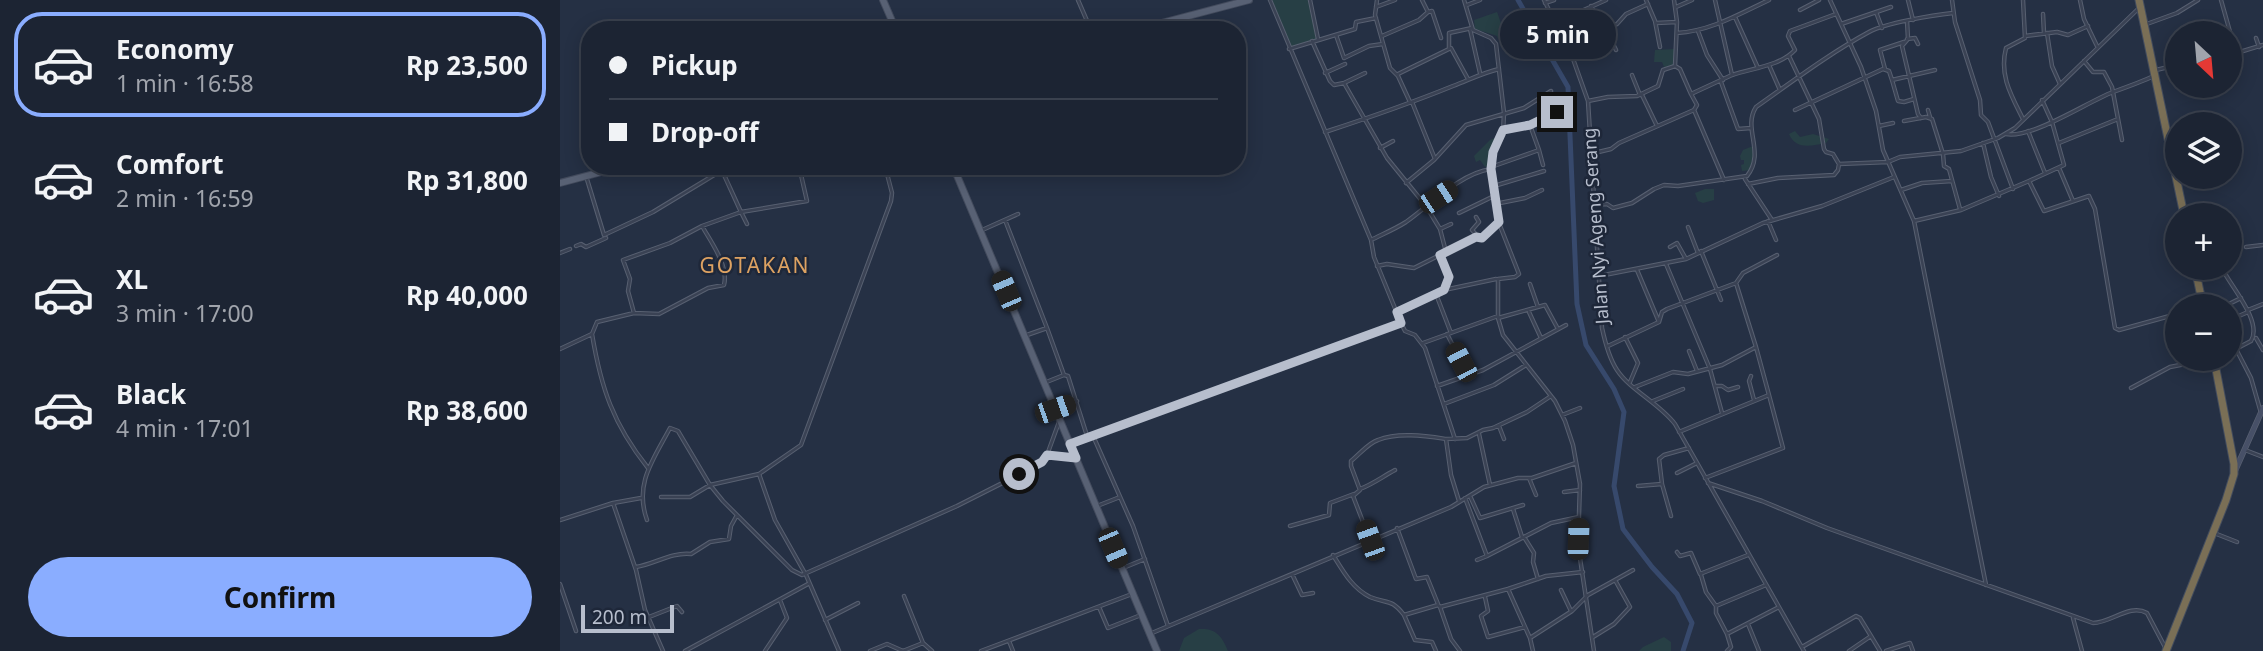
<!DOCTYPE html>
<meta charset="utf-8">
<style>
body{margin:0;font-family:"Noto Sans",sans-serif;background:#29303f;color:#f1f3f6;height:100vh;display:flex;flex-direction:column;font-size:26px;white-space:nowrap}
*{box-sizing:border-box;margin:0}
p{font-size:23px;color:#a0a4ac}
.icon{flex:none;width:38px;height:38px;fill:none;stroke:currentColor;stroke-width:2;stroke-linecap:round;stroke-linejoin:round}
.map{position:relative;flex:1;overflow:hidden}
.side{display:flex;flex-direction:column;background:#1c2433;width:560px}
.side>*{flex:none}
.guide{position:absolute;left:21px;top:21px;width:665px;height:154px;border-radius:28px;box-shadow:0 4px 18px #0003,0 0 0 2px #3a414e;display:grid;align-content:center;height:154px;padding:0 28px;background:#1c2433}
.needle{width:46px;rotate:154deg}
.controls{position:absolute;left:1605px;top:21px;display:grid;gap:14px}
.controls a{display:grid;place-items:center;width:77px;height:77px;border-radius:50%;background:#1c2433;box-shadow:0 4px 18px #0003,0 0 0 2px #3a414e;font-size:35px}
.scale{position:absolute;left:21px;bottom:18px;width:93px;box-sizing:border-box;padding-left:7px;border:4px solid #b7becd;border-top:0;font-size:19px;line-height:24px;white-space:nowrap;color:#b7becd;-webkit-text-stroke:5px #1e2739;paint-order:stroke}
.end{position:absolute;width:32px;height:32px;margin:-16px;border:9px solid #b7becd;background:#111;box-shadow:0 0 0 4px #111}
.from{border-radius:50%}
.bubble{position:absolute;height:49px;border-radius:24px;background:#1c2433;box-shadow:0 4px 18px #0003,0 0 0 2px #3a414e;font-size:23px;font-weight:700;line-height:49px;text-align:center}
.car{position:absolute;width:21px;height:42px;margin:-21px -10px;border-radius:9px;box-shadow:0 0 5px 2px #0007;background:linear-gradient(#222 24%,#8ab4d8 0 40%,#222 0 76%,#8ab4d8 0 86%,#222 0)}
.guide b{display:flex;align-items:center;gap:24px;height:66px;font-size:26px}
.guide b+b{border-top:2px solid #3a414e}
.guide i{width:18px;height:18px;background:#f1f3f6}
ul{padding:12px 0 0;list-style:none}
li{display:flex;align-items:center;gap:21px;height:105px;margin:0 14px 10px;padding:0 14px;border:4px solid transparent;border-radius:28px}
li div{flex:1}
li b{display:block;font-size:26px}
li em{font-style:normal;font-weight:700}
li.selected{border-color:#8aadff}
li>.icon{width:63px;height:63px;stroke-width:1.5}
.action{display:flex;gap:14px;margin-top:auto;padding:14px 28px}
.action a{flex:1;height:80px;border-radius:42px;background:#8aadff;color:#111;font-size:28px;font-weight:700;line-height:80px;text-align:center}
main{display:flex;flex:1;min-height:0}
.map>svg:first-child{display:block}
</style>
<main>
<section class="side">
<ul>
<li class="selected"><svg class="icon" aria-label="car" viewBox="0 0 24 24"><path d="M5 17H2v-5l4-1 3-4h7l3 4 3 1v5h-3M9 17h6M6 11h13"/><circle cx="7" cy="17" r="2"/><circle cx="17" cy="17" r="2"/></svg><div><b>Economy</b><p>1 min · 16:58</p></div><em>Rp 23,500</em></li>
<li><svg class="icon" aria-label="car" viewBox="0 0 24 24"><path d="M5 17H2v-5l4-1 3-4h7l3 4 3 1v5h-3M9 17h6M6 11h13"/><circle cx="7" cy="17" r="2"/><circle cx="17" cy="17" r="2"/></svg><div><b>Comfort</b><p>2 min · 16:59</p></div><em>Rp 31,800</em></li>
<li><svg class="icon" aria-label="car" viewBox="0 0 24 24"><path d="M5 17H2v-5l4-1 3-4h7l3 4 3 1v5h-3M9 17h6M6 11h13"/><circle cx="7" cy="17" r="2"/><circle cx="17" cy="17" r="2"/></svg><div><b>XL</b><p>3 min · 17:00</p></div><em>Rp 40,000</em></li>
<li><svg class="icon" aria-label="car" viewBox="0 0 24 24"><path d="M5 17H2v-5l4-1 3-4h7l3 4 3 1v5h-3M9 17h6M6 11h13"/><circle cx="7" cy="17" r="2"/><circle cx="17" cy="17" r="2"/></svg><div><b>Black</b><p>4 min · 17:01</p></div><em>Rp 38,600</em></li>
</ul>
<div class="action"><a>Confirm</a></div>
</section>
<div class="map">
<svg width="1703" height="651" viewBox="0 0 1703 651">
<rect width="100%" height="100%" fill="#253044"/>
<path fill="#273f45" d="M712 0H750L757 40 731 49Z
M937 12 946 37 938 39 937 36 915 29 914 20Z
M1114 49V65L1104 67 1102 62H1094L1095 50Z
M1235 131 1240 137 1253 134 1269 139 1266 143C1251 146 1236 150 1229 134Z
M937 137 932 150 930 166 925 167 920 160 916 162 914 156 930 140Z
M1193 146 1197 155 1192 170 1182 171 1181 165 1184 164V160H1181L1180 156 1183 150Z
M1145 189H1154V200L1143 203 1138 201 1135 193Z
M639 629C656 628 662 636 668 651H619L624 638Z
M1104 637 1111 642V651H1079L1083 647Z"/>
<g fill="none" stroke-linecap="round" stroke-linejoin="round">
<path stroke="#37496c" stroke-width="5" d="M958 0 1008 87 1017 304 1026 345 1054 389 1064 412 1054 486 1063 529 1092 567 1117 594 1132 623 1123 651"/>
<defs>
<path id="street" d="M518 0 531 30
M710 0 811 240 814 257 841 323 845 331 855 335 865 348 895 439
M750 0 758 39
M817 0 815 15 830 68 838 76 850 102
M862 0 868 12 872 11 881 38
M904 0 913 30 931 38 936 44 944 113 943 133 933 152 931 169 937 218 959 274 955 277 938 279V318L943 335 995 401 1005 421 1013 445 1020 484 1018 545 1034 651
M984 0 1012 56 1028 101 1042 328C1045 342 1049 358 1057 370 1070 390 1099 403 1115 424L1244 651
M1086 0 1095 21 1100 47
M1114 0 1117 22 1115 66 1120 69 1131 94
M1270 0 1301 67 1316 111 1323 150 1354 221 1426 585
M1348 0 1353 20
M1392 0 1395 22 1420 100 1421 115 1428 122 1453 189
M1520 0 1524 19 1537 46
M1661 0 1676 53
M985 3 994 0
M907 5 920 0
M1031 6 1045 30
M816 7 835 0
M1116 7 1132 0
M1240 10 1259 0
M1316 12 1322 28
M1483 14 1484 33
M1175 17 1198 68
M623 18 624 30
M1347 21 1348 39 1342 46 1358 114 1361 118
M995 23 1046 0
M1096 23 1117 22
M1281 24 1331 7
M1584 25 1617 13 1638 0
M910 29 920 73
M1046 30 1056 50
M1138 31 1147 55 1163 80
M1117 33C1151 31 1179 14 1209 0
M1487 33 1492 66 1500 84
M776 35 784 58 809 46 823 44
M822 36 859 20 868 12
M1465 36 1497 32 1508 35 1528 26
M1696 38 1699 47
M1347 39 1355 38 1358 44
M752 41 770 81 774 85 784 83 827 158 866 206 880 229 886 252
M891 48 908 79
M729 49 795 29 796 22 816 18
M1670 55 1703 45
M1012 56 1044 37 1045 30 1057 24 1066 14 1088 4
M1524 61 1533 72H1544L1552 87 1562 140
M1209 65 1220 90
M1325 69 1320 50 1344 42
M1596 70 1617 65
M765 73 785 64
M838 74 889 49V33L912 28
M1072 75 1080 95
M1172 75C1193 68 1220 66 1235 50L1228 36 1230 31 1276 14
M1332 80 1338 101 1344 102 1354 99
M1161 82 1178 129 1191 128
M784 83 805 73
M1082 95 1097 126
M1028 101 1048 97 1077 96 1098 86 1103 70 1115 66
M852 102 875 159
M1134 110 1164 180
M1235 110 1323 69 1329 71 1332 80 1375 70
M1368 110 1370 117
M1463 119C1451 95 1439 75 1446 48L1465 38 1463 0
M1344 121 1366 117 1372 119 1383 154 1384 166 1389 169 1400 209
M1319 126 1333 123
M944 130 975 124 997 112
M1468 131 1485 173
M765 132C808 118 851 103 893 86 909 80 922 73 939 69
M1446 134C1472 139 1527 102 1553 92 1567 87 1581 82 1594 76
M1423 143 1431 177 1439 196
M1499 143 1558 119
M820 148 833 141
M979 150 983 165
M1030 154 1051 149 1059 143 1134 110 1137 105 1131 94 1172 75 1155 0
M1279 164 1328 162 1340 157 1401 151 1438 138 1455 128 1578 9
M84 166 86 170
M931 167 979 150 970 125
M1499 168 1513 201
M26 176 44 235 93 212 169 166
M1185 179 1212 220
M1469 181 1504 165 1492 122 1482 100
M846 183 874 160 906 125 964 108 991 91
M1188 184 1218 178 1274 175 1278 170 1279 164 1273 154 1266 152 1264 149 1259 119 1229 56
M934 186 984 171
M1341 190 1362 183 1392 181
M935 204 965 198 982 190
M1034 205 1047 204 1053 208 1072 203 1094 189 1104 185 1118 186 1187 176C1206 152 1182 129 1196 107 1233 81 1270 53 1309 32 1325 23 1374 15 1393 13
M899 213 934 196
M916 217 919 222 912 230 920 239 939 222
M445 220 487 328
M1208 221 1216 240
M1354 221 1401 210 1469 181 1484 211 1529 196 1535 209 1555 328 1559 330 1617 314
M187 224 181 212 247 201 239 166
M1128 227 1138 253
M880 229 891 224
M420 231 458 214
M811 240C823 234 835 229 846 222 870 205 901 173 931 169
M16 246 21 244 26 247 46 238
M1110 247 1117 243 1126 259
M1686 247 1703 245
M1141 251 1161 300
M0 253 10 249
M881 255 889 277 884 290
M1106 264 1150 369 1162 413
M817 266 827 264 854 268 916 237
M1662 268C1670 286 1703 321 1691 341L1670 352
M1077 270 1099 322
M1039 276 1126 259 1203 223 1262 206 1334 177
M970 284 978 307
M876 294 891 333
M1665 306 1681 298
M1688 310 1703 304
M837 311 884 290 936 279
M969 312 981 338
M74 313 68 291 70 279 63 260 110 243 142 226 181 212 160 166
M938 318 985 305 998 329
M1672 319 1688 312
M32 334C41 388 53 424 88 468
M887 334 908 375
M464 336 487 328 504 375
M1065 337 1078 363 1070 382
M1696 338 1703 350
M863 343 938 316
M1048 346 1099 322 1102 312 1107 309 1176 283
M0 349 32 334 37 322 74 313 99 314 148 288 164 285C169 266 151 242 142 226
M1676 349 1691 378 1701 413
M1129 351 1137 371
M1191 376 1189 381 1194 400
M484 383 504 375 508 376 528 439
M877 386 923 370 1006 325
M1155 386H1162L1168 390 1178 387
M1075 387 1113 372 1128 374 1162 365 1196 347 1176 283 1183 273 1217 255
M1571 388 1610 367 1651 359
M1093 401 1123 389
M884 404 934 385 966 365
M497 408 517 401
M1002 415 1020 408
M939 426 944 439
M1119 432 1209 395 1196 347
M919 434 930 485
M534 438 573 526 608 626
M512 444 841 323
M1685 450 1703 457
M487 455 499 422
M1117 473 1137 463
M199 474 215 520 246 575 279 651
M969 478 976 495
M1145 478 1223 448 1209 395
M1148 483 1202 501 1267 528 1533 623C1551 623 1570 603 1587 613L1606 649
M1078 486 1102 484
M800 489C813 484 822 477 835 470
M1004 492 1020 490
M910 496 920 518 963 505
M101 497H130L150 485 199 474 241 445 331 201 332 193 325 166
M905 498 927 556 917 560
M899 501 891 475 886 439 907 438 923 430 933 428 967 412 991 396
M53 503 81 498
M537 506 560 497
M953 509 962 537
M1111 516 1102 484 1099 459 1104 455 1129 448
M0 520 53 503 76 570 85 610 103 651
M87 520C74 484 93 460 110 428L118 431 150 485 163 501 232 570 242 575 397 506 480 464 487 455 514 458
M730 526 769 515 770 503 794 494
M837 528 856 579 867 577 878 604
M1654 533 1677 542
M964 537 974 553 973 562 978 579
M810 540 793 496 800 490 791 466V461C799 455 808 443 818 440 838 432 865 436 886 439
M1117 552 1120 556 1131 553 1140 574 1188 555
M773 555C783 571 792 588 810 597 827 604 831 598 844 615L878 605 880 607
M927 556 991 523 1019 517
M76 567C95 564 111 552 131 554L150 542 169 539 171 526 177 515
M563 568 585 559
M732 574 742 595 753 593
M1141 575 1146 592 1156 606
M0 584 16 631
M1206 585 1156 606V613L1167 634 1219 607
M948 589 970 638 973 651
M1001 590 1011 611
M344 596 363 643
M925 597 928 611 921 616 928 637 965 627
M539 607 548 628 581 615
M844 615 855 640 872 642 876 651
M89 617 117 606 122 612
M1513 618 1522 651
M265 620 298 603
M1188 624 1199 651
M592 633 891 507 924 487 958 478H972L1016 463
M1033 637 1054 624 1070 607 1055 580
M970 638 1012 611 1028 595 1073 570
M449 641 453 651
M1242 647 1296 616 1300 618 1311 636
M125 651 248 584
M205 651 227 618 220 600
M310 651 327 644 343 651 363 643 372 651
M421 651 572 594
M900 651 891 639 880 607 948 589 986 576 1023 572
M1167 651 1171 647 1167 634
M1289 651 1311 636 1320 651
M1326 651 1350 643 1353 651"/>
<path id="secondary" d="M1675 471 1703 408"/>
<path id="primary" d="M323 0 336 30
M575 30 689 0
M393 166 597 651
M0 183 64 166"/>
<path id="highway" d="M1579 0 1624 215
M1635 268 1643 306
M1606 651 1666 500 1674 474V464L1654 359"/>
</defs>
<use href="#street" stroke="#586071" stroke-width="4.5"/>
<use href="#secondary" stroke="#586071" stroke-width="6"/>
<use href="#primary" stroke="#434b5d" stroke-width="8"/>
<use href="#highway" stroke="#444d5e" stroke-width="9"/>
<use href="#street" stroke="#3a4254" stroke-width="2.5"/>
<use href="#secondary" stroke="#475067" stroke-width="4.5"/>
<use href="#primary" stroke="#586174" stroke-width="6"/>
<use href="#highway" stroke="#7a6f56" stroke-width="7"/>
</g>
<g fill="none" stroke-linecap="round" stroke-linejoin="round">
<path stroke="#b7becd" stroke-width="9" d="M459 474 482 462 487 455 516 458 510 444 841 323 837 312 884 290 889 277 880 255 916 237 922 238 939 222 931 169 933 152 943 130 970 125 997 112"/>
</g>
<g text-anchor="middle" stroke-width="5" stroke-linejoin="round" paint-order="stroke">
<g font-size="18" fill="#b7becd" stroke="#1e2739">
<text transform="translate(1036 226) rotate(-94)" y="6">Jalan Nyi Ageng Serang</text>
</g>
<g font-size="21" letter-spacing="2" fill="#dda262" stroke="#1e2739">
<text x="195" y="273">GOTAKAN</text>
</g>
</g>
</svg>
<div class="controls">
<a><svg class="needle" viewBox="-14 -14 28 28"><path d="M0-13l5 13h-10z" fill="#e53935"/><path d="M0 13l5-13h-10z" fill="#a0a4ac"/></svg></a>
<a><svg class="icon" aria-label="layers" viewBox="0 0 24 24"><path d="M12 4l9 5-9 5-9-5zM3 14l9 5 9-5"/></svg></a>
<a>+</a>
<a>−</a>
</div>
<div class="scale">200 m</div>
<i class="end from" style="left:459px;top:474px"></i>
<i class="end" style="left:997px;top:112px"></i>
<div class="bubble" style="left:940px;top:10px;width:116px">5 min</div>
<i class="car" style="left:878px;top:197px;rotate:57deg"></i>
<i class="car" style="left:446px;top:291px;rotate:337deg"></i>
<i class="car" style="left:901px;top:362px;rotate:332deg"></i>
<i class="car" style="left:495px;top:409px;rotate:71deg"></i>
<i class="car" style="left:1018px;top:539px;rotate:2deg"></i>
<i class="car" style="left:810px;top:540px;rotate:340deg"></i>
<i class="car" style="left:553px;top:548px;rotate:157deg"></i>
<div class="guide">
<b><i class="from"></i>Pickup</b>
<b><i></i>Drop-off</b>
</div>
</div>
</main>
